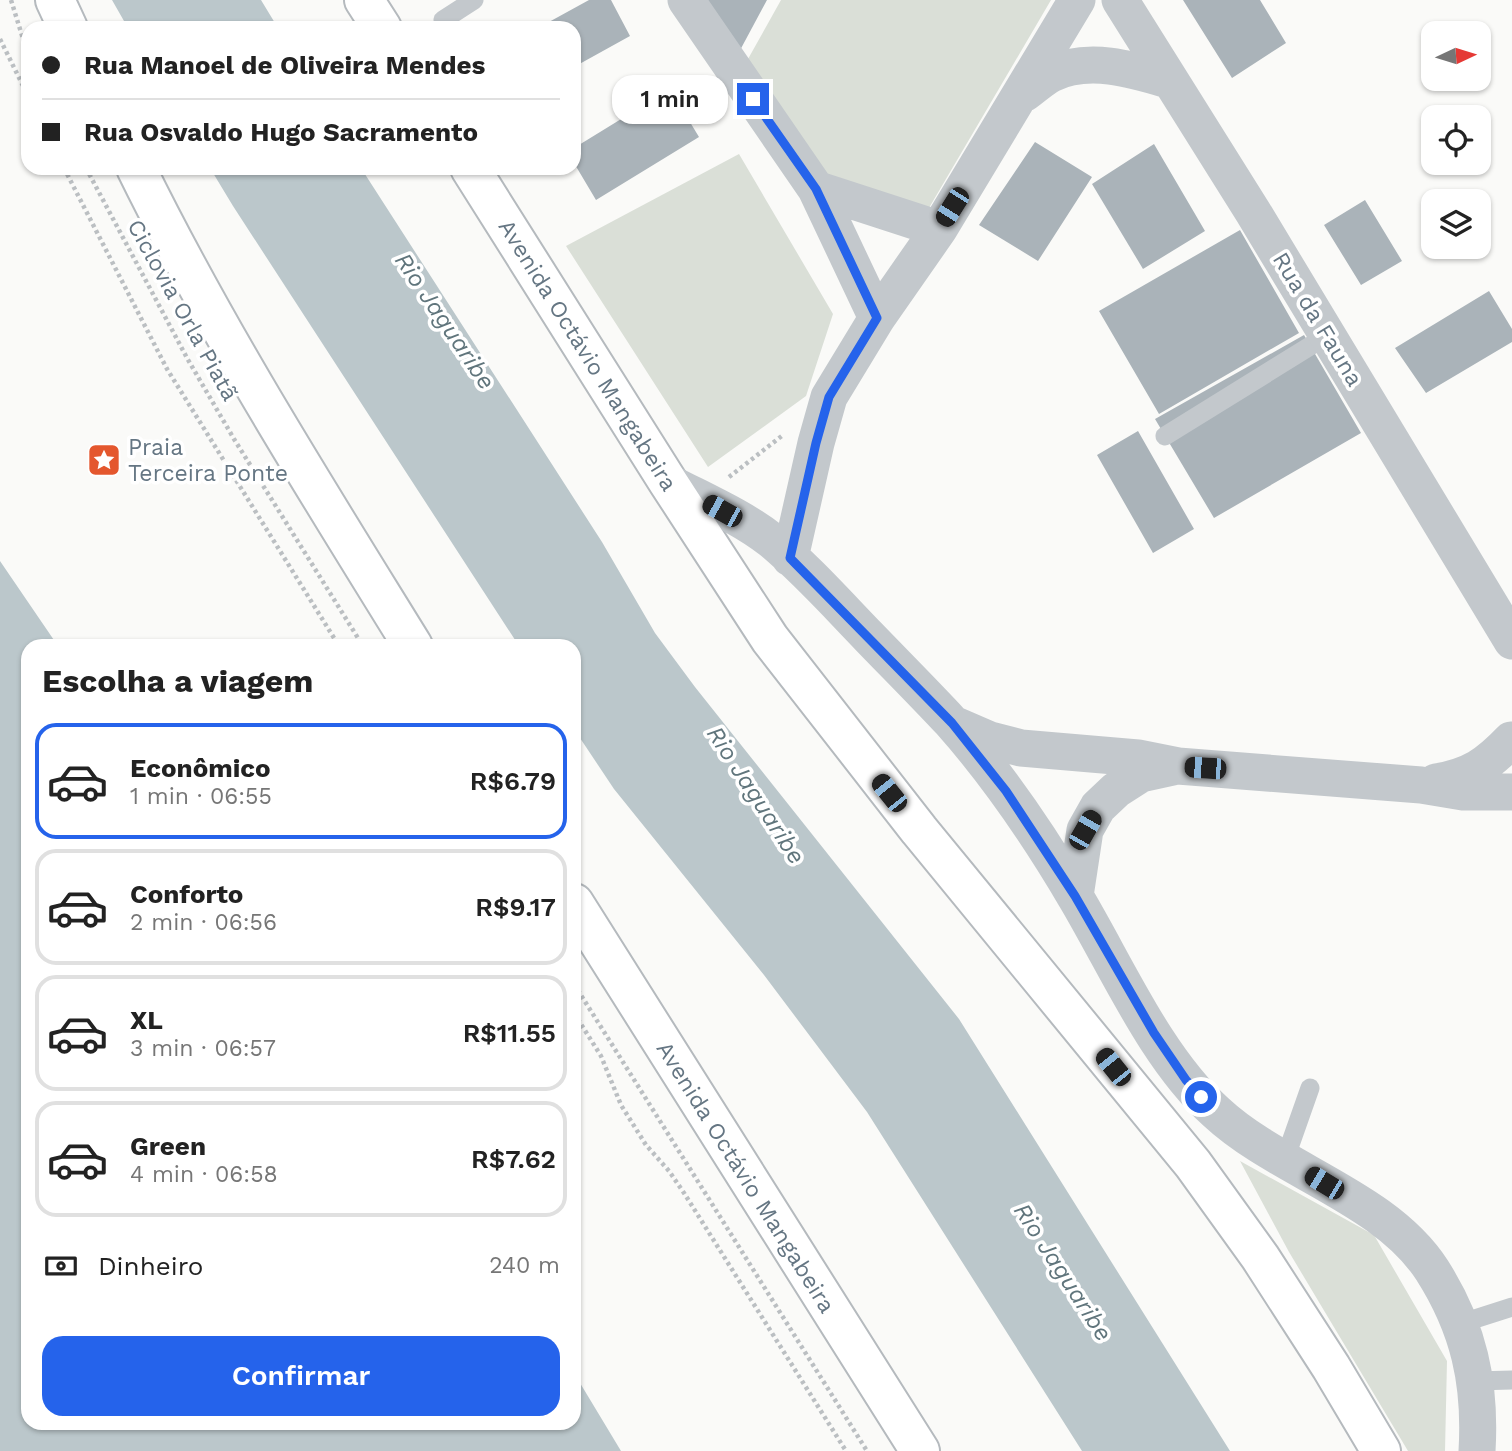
<!DOCTYPE html>
<html lang="pt">
<meta charset="utf-8">
<style>
body{margin:0;font-family:"Work Sans",sans-serif;background:#f6f6f6;color:#222;height:100vh;display:flex;flex-direction:column;font-size:26px;white-space:nowrap}
*{box-sizing:border-box;margin:0}
p{font-size:23px;color:#767676}
.icon{flex:none;width:38px;height:38px;fill:none;stroke:currentColor;stroke-width:2;stroke-linecap:round;stroke-linejoin:round}
.map{position:relative;flex:1;overflow:hidden}
.side{position:absolute;left:21px;top:639px;width:560px;height:791px;display:flex;flex-direction:column;background:#fff;border-radius:21px;box-shadow:0 2px 5px #0004}
.side>*{flex:none}
.hud{position:absolute;left:21px;top:21px;width:560px;height:154px;border-radius:21px;box-shadow:0 2px 5px #0004;display:grid;align-content:center;height:154px;padding:0 21px;background:#fff}
.needle{width:46px;rotate:86deg}
.buttons{position:absolute;left:1421px;top:21px;display:grid;gap:14px}
.buttons a{display:grid;place-items:center;width:70px;height:70px;border-radius:14px;background:#fff;box-shadow:0 2px 5px #0004;font-size:35px}
.end{position:absolute;width:32px;height:32px;margin:-16px;border:9px solid #2563eb;background:#fff;box-shadow:0 0 0 4px #fff}
.from{border-radius:50%}
.bubble{position:absolute;height:49px;border-radius:21px;background:#fff;box-shadow:0 2px 5px #0004;font-size:23px;font-weight:600;line-height:49px;text-align:center}
.car{position:absolute;width:21px;height:42px;margin:-21px -10px;border-radius:9px;box-shadow:0 0 5px 2px #0007;background:linear-gradient(#222 24%,#8ab4d8 0 40%,#222 0 76%,#8ab4d8 0 86%,#222 0)}
.hud b{display:flex;align-items:center;gap:24px;height:66px;font-size:26px}
.hud b+b{border-top:2px solid #e0e0e0}
.hud i{width:18px;height:18px;background:#222}
ul{padding:0;list-style:none}
li{display:flex;align-items:center;gap:21px;height:116px;margin:0 14px 10px;padding:0 7px;border:4px solid #e0e0e0;border-radius:21px}
li div{flex:1}
li b{display:block;font-size:26px}
li em{font-style:normal;font-weight:600}
li.active{border-color:#2563eb}
li>.icon{width:63px;height:63px;stroke-width:1.5}
h2{padding:0 21px;font-size:32px;line-height:84px}
.pay{display:flex;align-items:center;gap:18px;height:77px;padding:0 21px;font-size:26px}
.pay p{margin-inline-start:auto}
.primary-button{display:flex;gap:14px;margin-top:auto;padding:14px 21px}
.primary-button a{flex:1;height:80px;border-radius:21px;background:#2563eb;color:#fff;font-size:28px;font-weight:600;line-height:80px;text-align:center}
.map>svg:first-child{display:block}
</style>
<div class="map">
<svg width="1512" height="1451" viewBox="0 0 1512 1451">
<rect width="100%" height="100%" fill="#fafaf8"/>
<path fill="#dadfd7" d="M781 0H1051L926 213 833 184 748 59Z
M739 154 833 314 806 396 708 467 566 246Z
M1240 1161 1374 1235 1447 1361 1445 1451H1408L1289 1252Z"/>
<path fill="#bbc7cb" d="M112 0H261L278 28H128Z
M210 168H361L602 542 655 633 695 687 959 1019 1230 1451H1082L867 1112 764 975 614 789 574 729V646H519L233 206Z
M0 561 58 646H28V1423H574V1373L621 1451H0Z"/>
<path fill="#aab3b9" d="M589 0H611L630 36 574 67V28H538Z
M704 0H767L738 54Z
M1183 0H1260L1286 43 1232 78Z
M670 89 699 137 596 200 574 163V148Z
M1035 142 1092 177 1038 261 979 225Z
M1154 144 1205 231 1143 269 1092 184Z
M1365 200 1402 261 1361 285 1324 225Z
M1240 230 1299 333 1159 414 1099 311Z
M1489 291 1512 329V342L1426 393 1395 348Z
M1304 335 1361 433 1214 518 1155 419Z
M1138 431 1194 529 1153 553 1097 455Z"/>
<g fill="none" stroke-linecap="round" stroke-linejoin="round">
<defs>
<path id="primary" d="M55 0 68 28
M364 0 382 28
M136 168C217 333 316 489 413 646
M470 168 668 482 770 639 919 830 1193 1164 1260 1257 1331 1367 1381 1451
M574 903 920 1451"/>
</defs>
<use href="#primary" stroke="#b5babe" stroke-width="42"/>
<path stroke="#bbbfc2" stroke-width="4.5" stroke-dasharray="3.5 3.5" stroke-linecap="butt" d="M11 0 28 55
M0 39 28 96
M64 168 167 369 339 646
M86 168 187 358 234 439 363 646
M729 477 783 435
M574 984 867 1451
M574 1013 601 1056 621 1105 646 1145 669 1171 684 1193 846 1451"/>
<path stroke="#c3c8cc" stroke-width="19" d="M443 20 474 0
M1165 436 1328 335
M1285 1159 1310 1088
M1459 1324 1512 1307
M1475 1381 1512 1380"/>
<path stroke="#c3c8cc" stroke-width="37" d="M686 0 816 189 877 318
M1120 0 1253 212 1512 641
M1025 93C1033 87 1042 79 1051 74 1088 56 1132 69 1168 80
M816 189 939 229
M668 482C700 499 742 517 771 540 806 569 837 604 869 637 896 665 924 693 951 722 998 775 1040 837 1076 898 1117 967 1156 1058 1216 1112 1278 1170 1385 1197 1432 1270 1469 1328 1481 1383 1477 1451
M790 558 816 443 829 397 877 318 939 229 1077 0
M953 724 990 740 1021 748 1138 758 1178 766 1421 785 1463 792H1512
M1436 782C1471 776 1487 765 1511 740
M1075 896 1085 830 1098 807 1116 790 1141 774 1173 767"/>
<use href="#primary" stroke="#fff" stroke-width="38"/>
</g>
<g fill="none" stroke-linecap="round" stroke-linejoin="round">
<path stroke="#2563eb" stroke-width="9" d="M753 99 816 189 877 318 829 397 816 443 790 558 952 723 1006 791 1075 896 1154 1033 1186 1080 1201 1097"/>
</g>
<defs>
<symbol id="sight-square" viewBox="-11 -11 22 22"><rect x="-9" y="-9" width="18" height="18" rx="4" fill="#e4572e" stroke="#fff"/><path d="M0-6L1.8-2.2L6-1.7L2.9 1.2L3.7 5.4L0 3.3L-3.7 5.4L-2.9 1.2L-6-1.7L-1.8-2.2Z" fill="#fff"/></symbol>
</defs>
<g fill-rule="evenodd">
<use href="#sight-square" x="85" y="441" width="38" height="38"/>
</g>
<g text-anchor="middle" stroke-width="7" stroke-linejoin="round" paint-order="stroke">
<g font-size="23" fill="#657683" stroke="#fff">
<text transform="translate(183 310) rotate(61)" y="8">Ciclovia Orla Piatã</text>
<text transform="translate(1318 319) rotate(59)" y="8">Rua da Fauna</text>
<text transform="translate(588 355) rotate(58)" y="8">Avenida Octávio Mangabeira</text>
<text transform="translate(746 1177) rotate(58)" y="8">Avenida Octávio Mangabeira</text>
</g>
<g font-size="23" fill="#657683" stroke="#fff" text-anchor="start">
<text x="128" y="455">Praia<tspan x="128" dy="26">Terceira Ponte</tspan></text>
</g>
<g font-size="24" font-style="italic" fill="#60757c" stroke="#fff">
<text transform="translate(445 321) rotate(56)" y="8">Rio Jaguaribe</text>
<text transform="translate(756 795) rotate(57)" y="8">Rio Jaguaribe</text>
<text transform="translate(1063 1272) rotate(57)" y="8">Rio Jaguaribe</text>
</g>
</g>
</svg>
<div class="buttons">
<a><svg class="needle" viewBox="-14 -14 28 28"><path d="M0-13l5 13h-10z" fill="#e53935"/><path d="M0 13l5-13h-10z" fill="#767676"/></svg></a>
<a><svg class="icon" aria-label="locate" viewBox="0 0 24 24"><circle cx="12" cy="12" r="6"/><path d="M12 2v4M12 18v4M2 12h4M18 12h4"/></svg></a>
<a><svg class="icon" aria-label="layers" viewBox="0 0 24 24"><path d="M12 4l9 5-9 5-9-5zM3 14l9 5 9-5"/></svg></a>
</div>
<i class="end from" style="left:1201px;top:1097px"></i>
<i class="end" style="left:753px;top:99px"></i>
<div class="bubble" style="left:612px;top:75px;width:116px">1 min</div>
<i class="car" style="left:952px;top:207px;rotate:212deg"></i>
<i class="car" style="left:722px;top:511px;rotate:299deg"></i>
<i class="car" style="left:1205px;top:768px;rotate:274deg"></i>
<i class="car" style="left:889px;top:793px;rotate:321deg"></i>
<i class="car" style="left:1085px;top:830px;rotate:30deg"></i>
<i class="car" style="left:1113px;top:1067px;rotate:321deg"></i>
<i class="car" style="left:1324px;top:1183px;rotate:301deg"></i>
<div class="hud">
<b><i class="from"></i>Rua Manoel de Oliveira Mendes</b>
<b><i></i>Rua Osvaldo Hugo Sacramento</b>
</div>
<section class="side">
<h2>Escolha a viagem</h2>
<ul>
<li class="active"><svg class="icon" aria-label="car" viewBox="0 0 24 24"><path d="M5 17H2v-5l4-1 3-4h7l3 4 3 1v5h-3M9 17h6M6 11h13"/><circle cx="7" cy="17" r="2"/><circle cx="17" cy="17" r="2"/></svg><div><b>Econômico</b><p>1 min · 06:55</p></div><em>R$6.79</em></li>
<li><svg class="icon" aria-label="car" viewBox="0 0 24 24"><path d="M5 17H2v-5l4-1 3-4h7l3 4 3 1v5h-3M9 17h6M6 11h13"/><circle cx="7" cy="17" r="2"/><circle cx="17" cy="17" r="2"/></svg><div><b>Conforto</b><p>2 min · 06:56</p></div><em>R$9.17</em></li>
<li><svg class="icon" aria-label="car" viewBox="0 0 24 24"><path d="M5 17H2v-5l4-1 3-4h7l3 4 3 1v5h-3M9 17h6M6 11h13"/><circle cx="7" cy="17" r="2"/><circle cx="17" cy="17" r="2"/></svg><div><b>XL</b><p>3 min · 06:57</p></div><em>R$11.55</em></li>
<li><svg class="icon" aria-label="car" viewBox="0 0 24 24"><path d="M5 17H2v-5l4-1 3-4h7l3 4 3 1v5h-3M9 17h6M6 11h13"/><circle cx="7" cy="17" r="2"/><circle cx="17" cy="17" r="2"/></svg><div><b>Green</b><p>4 min · 06:58</p></div><em>R$7.62</em></li>
</ul>
<div class="pay"><svg class="icon" aria-label="cash" viewBox="0 0 24 24"><path d="M3 7h18v10H3z"/><circle cx="12" cy="12" r="2"/></svg>Dinheiro<p>240 m</p></div>
<div class="primary-button"><a>Confirmar</a></div>
</section>
</div>
